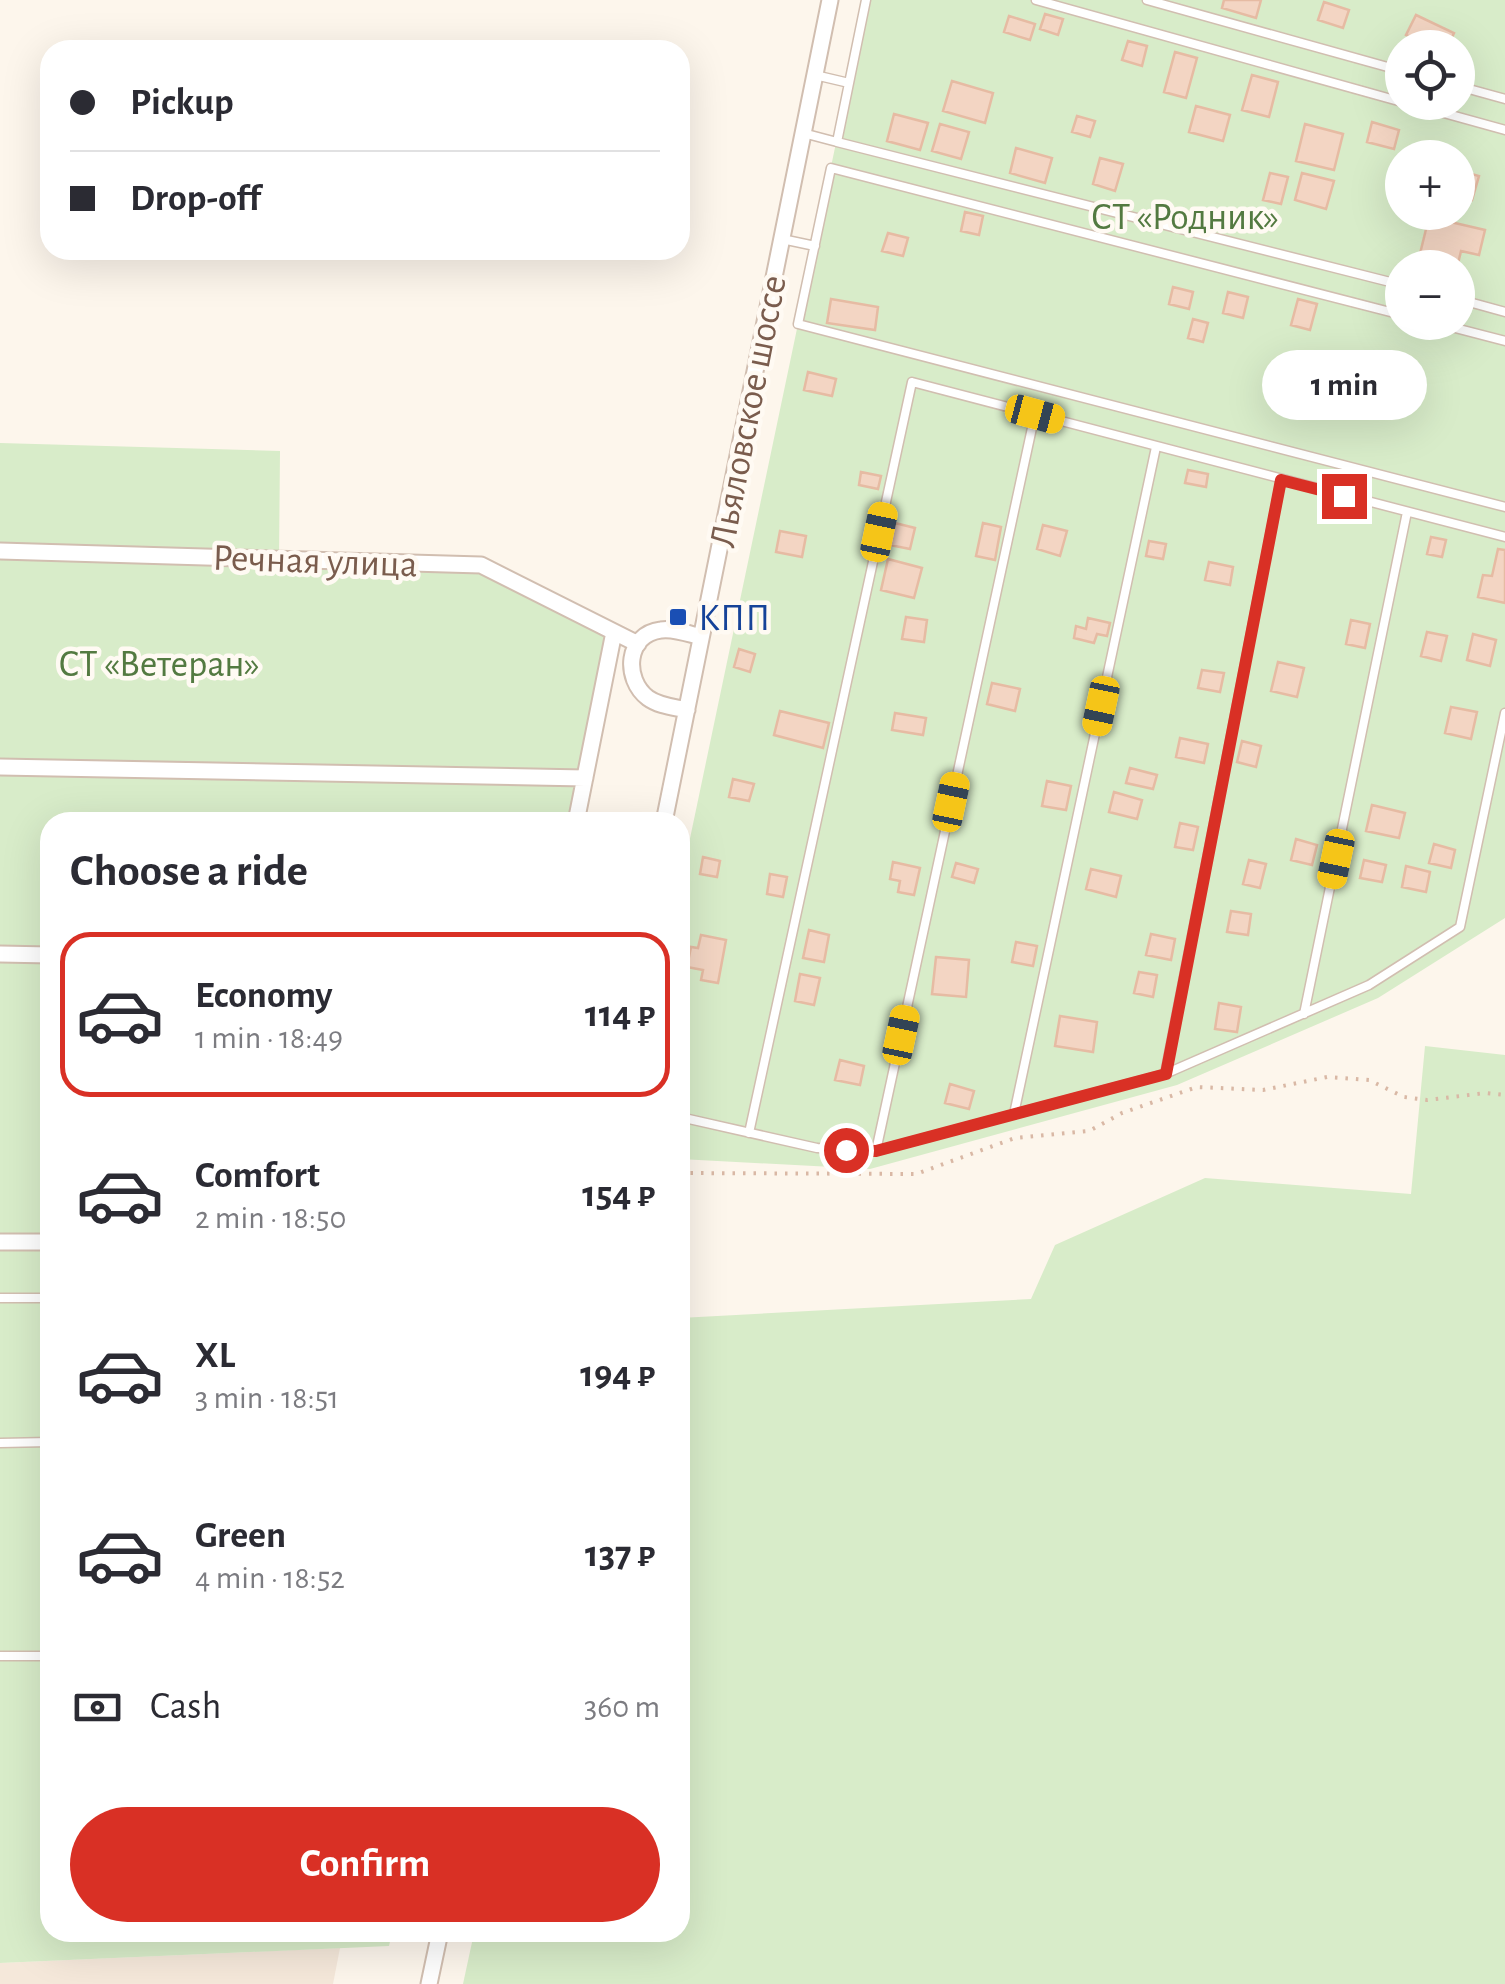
<!DOCTYPE html>
<meta charset="utf-8">
<style>
body{margin:0;font-family:"Alegreya Sans",sans-serif;background:#f7f7f7;color:#2b2b33;height:100vh;display:flex;flex-direction:column;font-size:38px;white-space:nowrap}
*{box-sizing:border-box;margin:0}
p{font-size:32px;color:#7c7c81}
.icon{flex:none;width:55px;height:55px;fill:none;stroke:currentColor;stroke-width:2;stroke-linecap:round;stroke-linejoin:round}
.map{position:relative;flex:1;overflow:hidden}
.side{position:absolute;left:40px;top:812px;width:650px;height:1130px;display:flex;flex-direction:column;background:#fff;border-radius:30px;box-shadow:0 10px 40px #0002}
.side>*{flex:none}
.guide{position:absolute;left:40px;top:40px;width:650px;height:220px;border-radius:30px;box-shadow:0 10px 40px #0002;display:grid;align-content:center;height:220px;padding:0 30px;background:#fff}
.controls{position:absolute;left:1385px;top:30px;display:grid;gap:20px}
.controls a{display:grid;place-items:center;width:90px;height:90px;border-radius:50%;background:#fff;box-shadow:0 10px 40px #0002;font-size:50px}
.end{position:absolute;width:45px;height:45px;margin:-22px;border:12px solid #d93025;background:#fff;box-shadow:0 0 0 5px #fff}
.from{border-radius:50%}
.bubble{position:absolute;height:70px;border-radius:35px;background:#fff;box-shadow:0 10px 40px #0002;font-size:32px;font-weight:700;line-height:70px;text-align:center}
.car{position:absolute;width:30px;height:60px;margin:-30px -15px;border-radius:12px;box-shadow:0 0 8px 2px #0007;background:linear-gradient(#f5c518 24%,#345 0 40%,#f5c518 0 76%,#345 0 86%,#f5c518 0)}
.guide b{display:flex;align-items:center;gap:35px;height:95px;font-size:38px}
.guide b+b{border-top:2px solid #e1e1e2}
.guide i{width:25px;height:25px;background:#2b2b33}
ul{padding:0;list-style:none}
li{display:flex;align-items:center;gap:30px;height:165px;margin:0 20px 15px;padding:0 10px;border:5px solid transparent;border-radius:30px}
li div{flex:1}
li b{display:block;font-size:38px}
li em{font-style:normal;font-weight:700}
li.current{border-color:#d93025}
li>.icon{width:90px;height:90px;stroke-width:1.5}
h2{padding:0 30px;font-size:45px;line-height:120px}
.pay{display:flex;align-items:center;gap:25px;height:110px;padding:0 30px;font-size:38px}
.pay p{margin-inline-start:auto}
.primary-button{display:flex;gap:20px;margin-top:auto;padding:20px 30px}
.primary-button a{flex:1;height:115px;border-radius:60px;background:#d93025;color:#fff;font-size:40px;font-weight:700;line-height:115px;text-align:center}
.map>svg:first-child{display:block}
</style>
<div class="map">
<svg width="1505" height="1984" viewBox="0 0 1505 1984">
<rect width="100%" height="100%" fill="#fdf6ec"/>
<path fill="#f5e8da" d="M340 1948 333 1984H0V1963Z"/>
<path fill="#d8ecc9" fill-rule="evenodd" d="M866 0H1505V918L1378 998 1177 1085 870 1169 680 1159V886ZM1402 48H1458V102H1402ZM1402 158H1458V212H1402ZM1402 268H1458V322H1402Z
M0 443 280 451 279 559 481 565 614 632 576 822H50V1932L392 1933 389 1946 0 1963Z
M1425 1046 1505 1055V1984H463L474 1933 680 1932V1318L1031 1299 1055 1245 1205 1178 1411 1194Z"/>
<path fill="#f3d5c3" stroke="#e6bba3" stroke-width="2.5" d="M1224 0H1261L1256 18 1222 8Z
M1324 2 1349 10 1343 28 1318 20Z
M1045 14 1063 19 1058 35 1040 29Z
M1416 15 1454 33 1447 48H1414L1417 40 1406 35Z
M1009 16 1035 24 1030 40 1004 32Z
M1128 41 1147 46 1142 66 1122 60Z
M1175 52 1197 58 1186 98 1164 92Z
M1252 75 1278 82 1269 117 1242 110Z
M952 81 993 93 985 123 943 111Z
M1196 106 1230 115 1223 141 1189 132Z
M894 114 928 123 920 150 887 141Z
M1077 116 1095 121 1090 137 1072 132Z
M1372 122 1399 130 1394 149 1367 142Z
M940 124 969 132 961 159 932 151Z
M1305 124 1343 134 1334 170 1296 161Z
M1016 148 1052 158 1045 183 1010 173Z
M1100 158 1123 164 1115 191 1093 184Z
M1458 170 1479 176 1472 200 1458 196Z
M1270 173 1288 177 1281 204 1263 200Z
M1302 173 1334 181 1326 209 1295 200Z
M965 212 983 216 979 235 961 231Z
M1429 217 1485 230 1479 255 1461 251 1457 268 1417 266Z
M888 233 908 238 903 256 882 251Z
M1173 287 1193 292 1189 309 1169 304Z
M1228 292 1248 297 1243 318 1223 313Z
M831 299 878 307 875 330 827 323Z
M1298 299 1317 304 1310 330 1291 325Z
M1193 319 1208 323 1203 342 1188 338Z
M808 372 836 379 832 396 804 390Z
M1188 470 1208 474 1206 487 1185 483Z
M861 472 881 476 878 489 859 485Z
M895 523 915 528 910 549 890 545Z
M983 523 1001 527 995 560 976 556Z
M1043 525 1067 531 1060 556 1037 549Z
M780 531 806 536 802 557 776 552Z
M1431 537 1446 540 1442 557 1427 554Z
M1149 541 1166 544 1163 559 1146 556Z
M1498 549 1505 550V603L1478 597 1483 575 1492 576Z
M888 559 922 568 914 598 881 590Z
M1209 562 1233 567 1230 585 1205 580Z
M906 617 927 620 924 642 902 639Z
M1088 618 1110 623 1107 636 1097 634 1094 643 1074 638 1076 626 1086 629Z
M1351 620 1370 624 1365 648 1346 644Z
M1427 632 1447 636 1441 661 1421 656Z
M1473 634 1496 640 1490 666 1467 660Z
M739 649 755 654 750 672 734 667Z
M1278 662 1304 668 1297 697 1271 691Z
M1202 670 1224 673 1220 692 1198 688Z
M992 683 1020 689 1015 711 987 704Z
M1451 707 1477 712 1471 739 1445 733Z
M780 711 829 723 823 748 774 735Z
M895 713 926 718 923 735 892 730Z
M1180 738 1208 744 1204 763 1176 757Z
M1242 741 1261 746 1256 767 1237 762Z
M1130 768 1157 775 1153 789 1126 783Z
M733 779 754 784 749 801 729 797Z
M1047 781 1071 786 1066 810 1042 806Z
M1114 792 1142 800 1137 819 1109 812Z
M1372 805 1405 813 1399 838 1366 831Z
M1180 823 1198 827 1193 850 1175 847Z
M1296 839 1317 845 1312 865 1291 860Z
M1434 844 1455 850 1451 868 1429 863Z
M703 857 720 861 717 877 700 874Z
M1249 860 1266 864 1260 888 1243 884Z
M1364 860 1386 865 1382 882 1360 878Z
M893 862 920 868 914 895 898 892 900 881 890 879Z
M956 863 978 869 974 883 952 877Z
M1406 866 1430 872 1426 892 1402 887Z
M1091 869 1121 876 1116 897 1086 889Z
M770 874 787 877 783 897 767 894Z
M1231 911 1251 914 1248 935 1227 932Z
M809 930 829 935 824 962 803 958Z
M1151 934 1175 939 1171 960 1146 955Z
M701 935 726 940 718 983 701 980 703 970 687 967 691 947 698 948Z
M1016 942 1037 946 1033 966 1012 962Z
M936 957 969 960 966 997 932 994Z
M1139 972 1157 975 1153 997 1134 993Z
M800 974 820 978 814 1005 795 1001Z
M1219 1003 1241 1007 1237 1032 1215 1029Z
M1060 1016 1097 1022 1093 1052 1055 1046Z
M840 1060 864 1066 860 1085 835 1080Z
M950 1084 974 1091 969 1109 945 1103Z"/>
<g fill="none" stroke-linecap="round" stroke-linejoin="round">
<defs>
<path id="service" d="M866 0 837 142 1402 285
M1036 0 1402 102
M1147 0 1402 71
M815 75 849 83
M1458 86 1505 99
M1404 102 1505 130
M803 133 837 142
M782 239 815 246
M1458 299 1505 312
M1402 315 831 168 798 324 1505 507
M1432 322 1505 341
M1304 1014 1407 512
M1165 1074 1281 480
M1014 1114 1156 447
M680 1117 817 1148 876 1151 1165 1074 1369 985 1460 927 1505 713
M749 1133 912 382 1505 537
M876 1151 1035 414
M0 1298H50
M0 1443 50 1442
M0 1656H50"/>
<path id="minor" d="M0 551 481 565 638 644
M687 710C674 707 659 706 648 698 623 679 626 634 661 630 674 628 689 634 701 637
M0 767 585 778
M576 822 614 632
M664 822 830 0
M0 954 50 955
M0 1242H50
M429 1984 440 1932"/>
</defs>
<use href="#service" stroke="#d1beb0" stroke-width="11"/>
<use href="#minor" stroke="#d1beb0" stroke-width="19"/>
<path stroke="#d9b8a5" stroke-width="4" stroke-dasharray="2.5 8" stroke-linecap="butt" d="M680 1173 916 1174 1015 1138 1089 1131 1122 1113 1197 1087 1263 1090 1327 1077 1369 1080 1404 1097 1427 1100 1485 1093 1505 1095"/>
<use href="#service" stroke="#fff" stroke-width="8"/>
<use href="#minor" stroke="#fff" stroke-width="15"/>
</g>
<g fill="none" stroke-linecap="round" stroke-linejoin="round">
<path stroke="#d93025" stroke-width="12" d="M846 1150 876 1151 1166 1074 1281 480 1344 496"/>
</g>
<rect fill="#1a4fb4" stroke="#fffaf3" stroke-width="4" x="668" y="607" width="20" height="20" rx="5"/>
<g text-anchor="middle" stroke-width="9" stroke-linejoin="round" paint-order="stroke">
<g font-size="38" fill="#537a41" stroke="#fffaf3">
<text x="1185" y="229">СТ «Родник»</text>
<text x="159" y="676">СТ «Ветеран»</text>
</g>
<g font-size="38" fill="#7a5c4d" stroke="#fffaf3">
<text transform="translate(747 411) rotate(-79)" y="13">Льяловское шоссе</text>
<text transform="translate(315 560) rotate(2)" y="13">Речная улица</text>
</g>
<g font-size="38" fill="#164399" stroke="#fffaf3" text-anchor="start">
<text x="698" y="630">КПП</text>
</g>
</g>
</svg>
<div class="controls">
<a><svg class="icon" aria-label="locate" viewBox="0 0 24 24"><circle cx="12" cy="12" r="6"/><path d="M12 2v4M12 18v4M2 12h4M18 12h4"/></svg></a>
<a>+</a>
<a>−</a>
</div>
<i class="end from" style="left:846px;top:1150px"></i>
<i class="end" style="left:1344px;top:496px"></i>
<div class="bubble" style="left:1262px;top:350px;width:165px">1 min</div>
<i class="car" style="left:1035px;top:414px;rotate:105deg"></i>
<i class="car" style="left:879px;top:532px;rotate:12deg"></i>
<i class="car" style="left:1101px;top:706px;rotate:192deg"></i>
<i class="car" style="left:951px;top:802px;rotate:12deg"></i>
<i class="car" style="left:1336px;top:859px;rotate:192deg"></i>
<i class="car" style="left:901px;top:1035px;rotate:12deg"></i>
<div class="guide">
<b><i class="from"></i>Pickup</b>
<b><i></i>Drop-off</b>
</div>
<section class="side">
<h2>Choose a ride</h2>
<ul>
<li class="current"><svg class="icon" aria-label="car" viewBox="0 0 24 24"><path d="M5 17H2v-5l4-1 3-4h7l3 4 3 1v5h-3M9 17h6M6 11h13"/><circle cx="7" cy="17" r="2"/><circle cx="17" cy="17" r="2"/></svg><div><b>Economy</b><p>1 min · 18:49</p></div><em>114 ₽</em></li>
<li><svg class="icon" aria-label="car" viewBox="0 0 24 24"><path d="M5 17H2v-5l4-1 3-4h7l3 4 3 1v5h-3M9 17h6M6 11h13"/><circle cx="7" cy="17" r="2"/><circle cx="17" cy="17" r="2"/></svg><div><b>Comfort</b><p>2 min · 18:50</p></div><em>154 ₽</em></li>
<li><svg class="icon" aria-label="car" viewBox="0 0 24 24"><path d="M5 17H2v-5l4-1 3-4h7l3 4 3 1v5h-3M9 17h6M6 11h13"/><circle cx="7" cy="17" r="2"/><circle cx="17" cy="17" r="2"/></svg><div><b>XL</b><p>3 min · 18:51</p></div><em>194 ₽</em></li>
<li><svg class="icon" aria-label="car" viewBox="0 0 24 24"><path d="M5 17H2v-5l4-1 3-4h7l3 4 3 1v5h-3M9 17h6M6 11h13"/><circle cx="7" cy="17" r="2"/><circle cx="17" cy="17" r="2"/></svg><div><b>Green</b><p>4 min · 18:52</p></div><em>137 ₽</em></li>
</ul>
<div class="pay"><svg class="icon" aria-label="cash" viewBox="0 0 24 24"><path d="M3 7h18v10H3z"/><circle cx="12" cy="12" r="2"/></svg>Cash<p>360 m</p></div>
<div class="primary-button"><a>Confirm</a></div>
</section>
</div>
